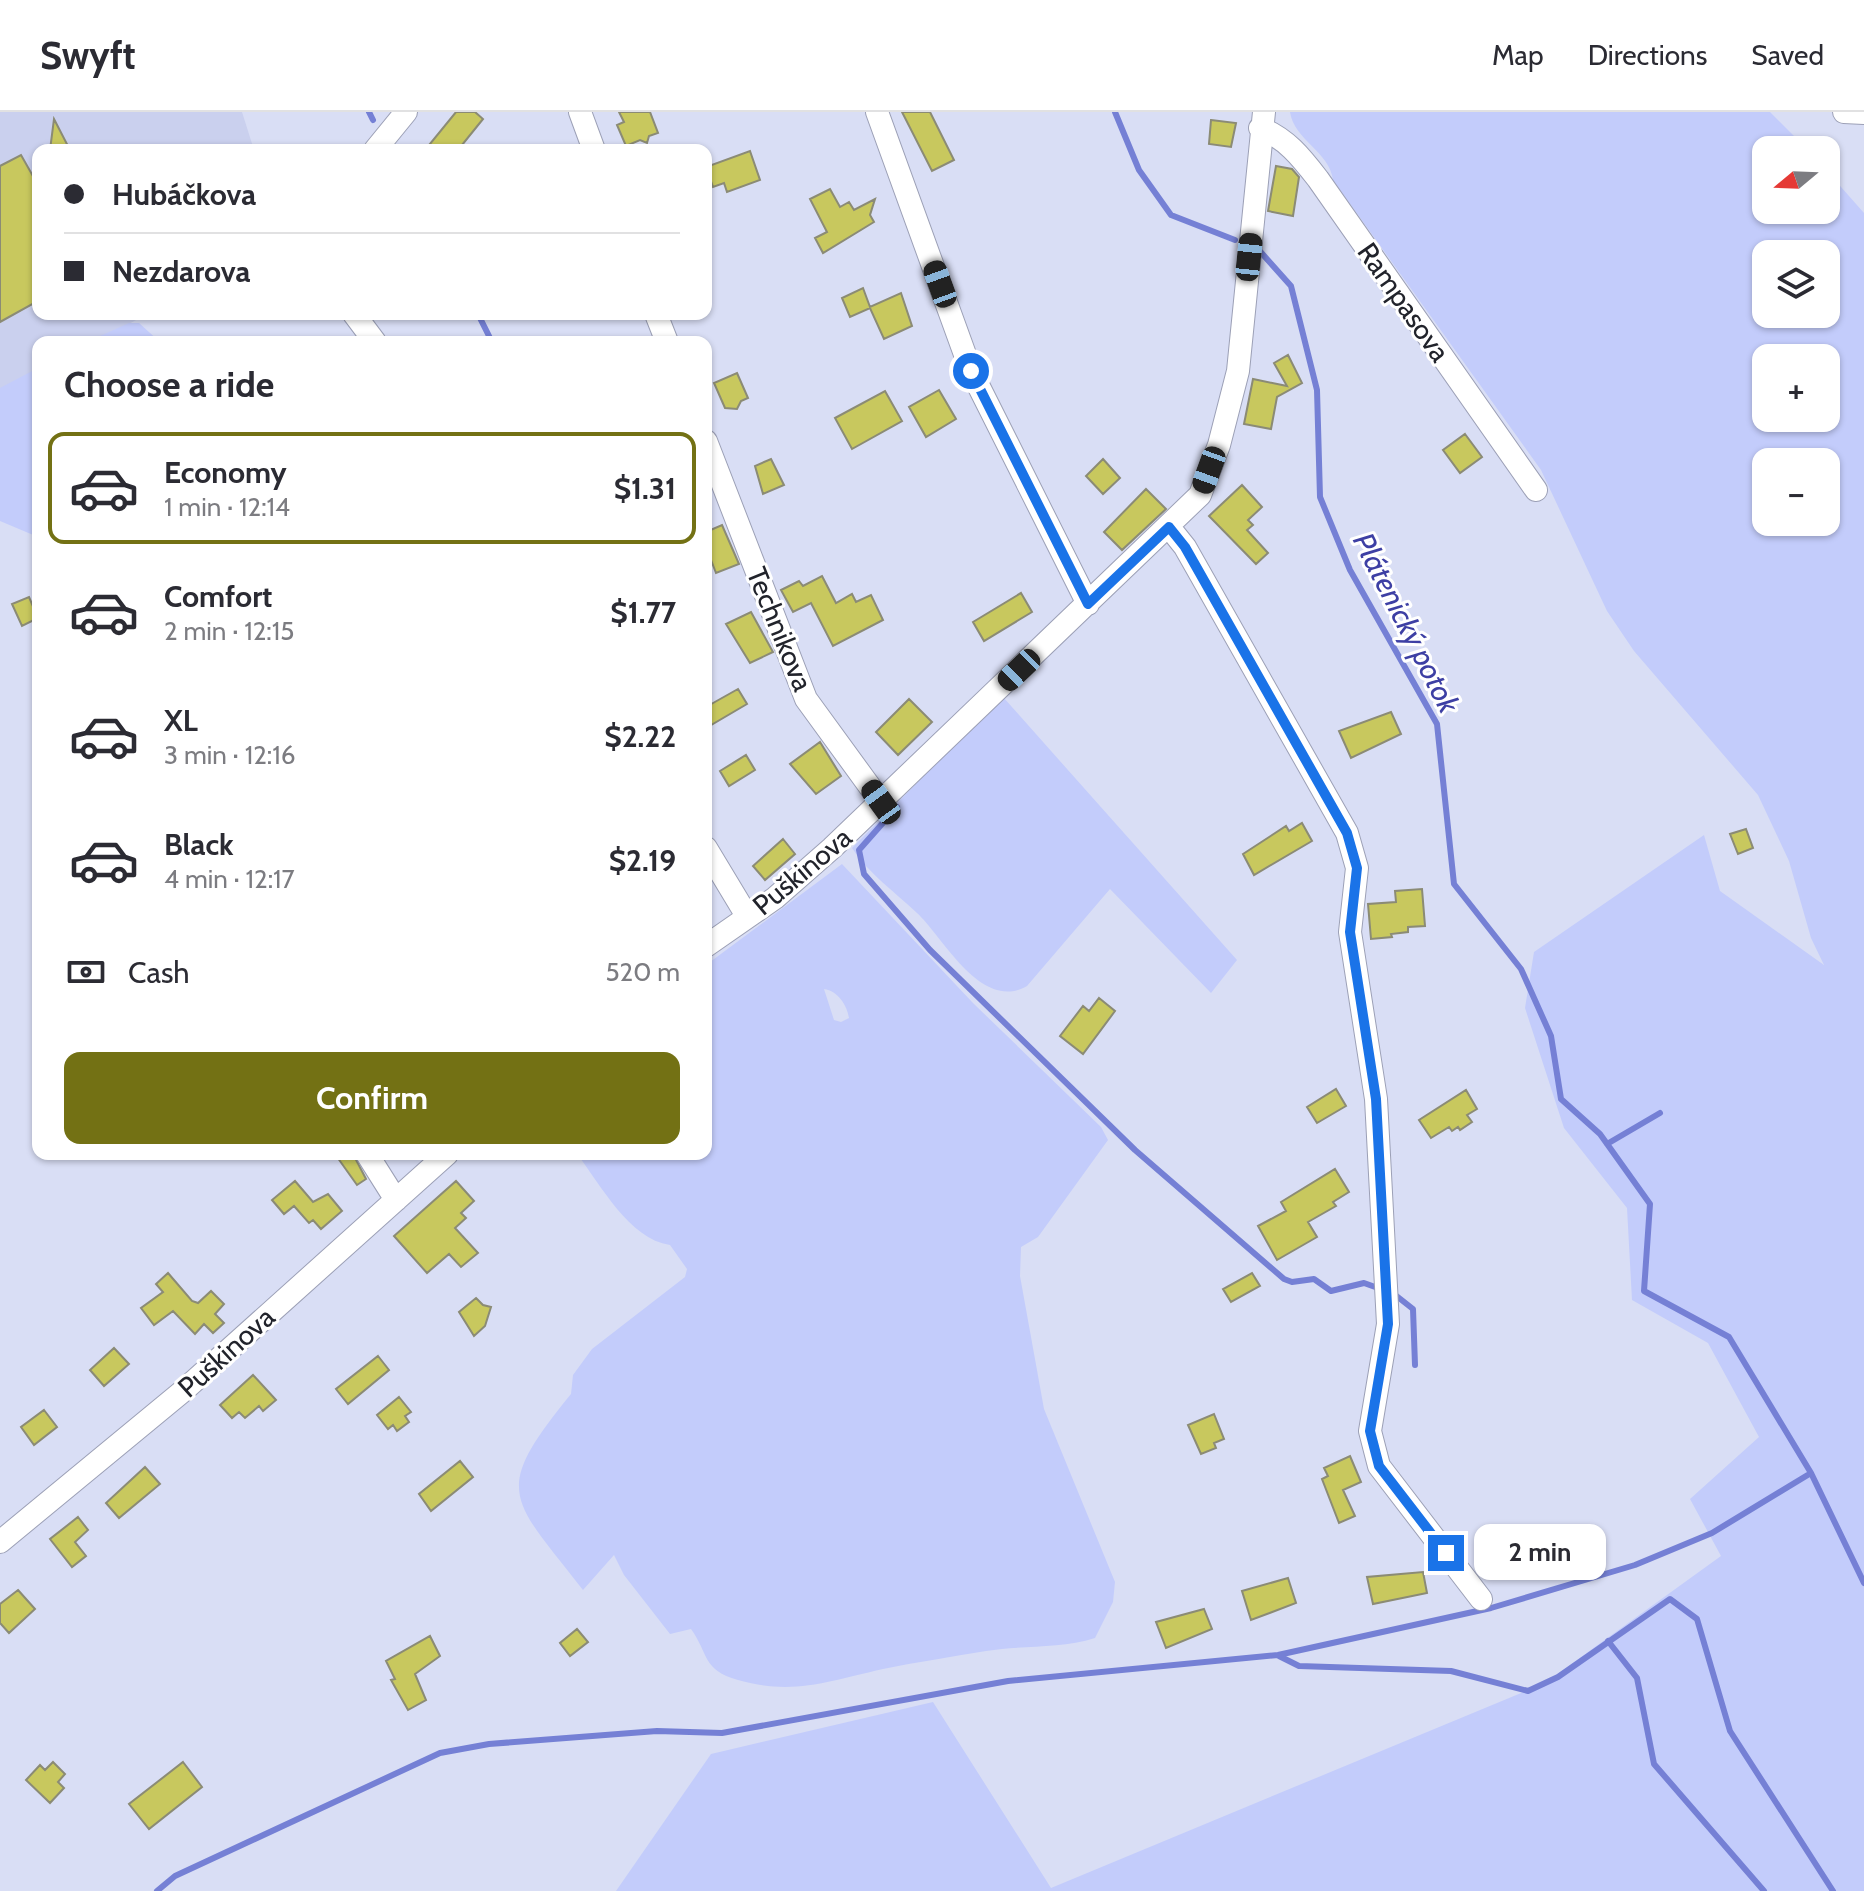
<!DOCTYPE html>
<meta charset="utf-8">
<style>
body{margin:0;font-family:Cabin,sans-serif;background:#f2f2f3;color:#2b2b33;height:100vh;display:flex;flex-direction:column;font-size:30px;white-space:nowrap}
*{box-sizing:border-box;margin:0}
p{font-size:26px;color:#7c7c81}
.icon{flex:none;width:44px;height:44px;fill:none;stroke:currentColor;stroke-width:2;stroke-linecap:round;stroke-linejoin:round}
.map{position:relative;flex:1;overflow:hidden}
.side{position:absolute;left:32px;top:224px;width:680px;height:824px;display:flex;flex-direction:column;background:#fff;border-radius:16px;box-shadow:0 2px 6px #0004}
.side>*{flex:none}
.banner{position:absolute;left:32px;top:32px;width:680px;height:176px;border-radius:16px;box-shadow:0 2px 6px #0004;display:grid;align-content:center;height:176px;padding:0 32px;background:#fff}
.needle{width:52px;rotate:251deg}
.tools{position:absolute;left:1752px;top:24px;display:grid;gap:16px}
.tools a{display:grid;place-items:center;width:88px;height:88px;border-radius:16px;background:#fff;box-shadow:0 2px 6px #0004;font-size:40px}
.end{position:absolute;width:36px;height:36px;margin:-18px;border:10px solid #1a73e8;background:#fff;box-shadow:0 0 0 4px #fff}
.from{border-radius:50%}
.bubble{position:absolute;height:56px;border-radius:16px;background:#fff;box-shadow:0 2px 6px #0004;font-size:26px;font-weight:700;line-height:56px;text-align:center}
.car{position:absolute;width:24px;height:48px;margin:-24px -12px;border-radius:10px;box-shadow:0 0 6px 2px #0007;background:linear-gradient(#222 24%,#8ab4d8 0 40%,#222 0 76%,#8ab4d8 0 86%,#222 0)}
.banner b{display:flex;align-items:center;gap:28px;height:76px;font-size:30px}
.banner b+b{border-top:2px solid #e1e1e2}
.banner i{width:20px;height:20px;background:#2b2b33}
ul{padding:0;list-style:none}
li{display:flex;align-items:center;gap:24px;height:112px;margin:0 16px 12px;padding:0 16px;border:4px solid transparent;border-radius:16px}
li div{flex:1}
li b{display:block;font-size:30px}
li em{font-style:normal;font-weight:700}
li.current{border-color:#737114}
li>.icon{width:72px;height:72px;stroke-width:1.5}
h2{padding:0 32px;font-size:36px;line-height:96px}
.pay{display:flex;align-items:center;gap:20px;height:88px;padding:0 32px;font-size:30px}
.pay p{margin-inline-start:auto}
.primary-button{display:flex;gap:16px;margin-top:auto;padding:16px 32px}
.primary-button a{flex:1;height:92px;border-radius:16px;background:#737114;color:#fff;font-size:32px;font-weight:700;line-height:92px;text-align:center}
header{display:flex;align-items:center;gap:48px;box-sizing:border-box;height:112px;padding:0 40px;background:#fff;border-bottom:2px solid #e1e1e2}
header strong{font-size:38px}
nav{display:flex;gap:44px;margin-inline-start:auto;font-size:28px}
.map>svg:first-child{display:block}
</style>
<header>
<strong>Swyft</strong>
<nav><a>Map</a><a>Directions</a><a>Saved</a></nav>
</header>
<div class="map">
<svg width="1864" height="1779" viewBox="0 0 1864 1779">
<rect width="100%" height="100%" fill="#d9def5"/>
<path fill="#cad0ee" d="M0 0H242L254 38H38V202H147L96 230H38V261L0 282Z"/>
<path fill="#c3ccfb" fill-rule="evenodd" d="M1290 0H1770L1808 38H1766V98H1826V58L1864 101V1779H616L711 1642 933 1590 1051 1776 1545 1571 1721 1444 1690 1387 1759 1325 1708 1231 1632 1188 1627 1096 1564 1016 1525 896 1534 840 1704 723 1720 779 1824 853 1811 826 1789 749 1758 683 1634 539 1607 499 1541 358 1333 68C1330 40 1294 28 1290 0ZM1826 142V202H1766V142ZM1826 246V306H1766V246ZM1826 350V410H1766V350Z
M129 211H139L160 230H87Z
M38 256V425L0 409V276Z
M1003 585 1237 848 1211 881 1110 777 1027 874C981 900 944 826 917 801 895 780 869 762 852 736Z
M842 752 973 891 1101 1015 1108 1028 1038 1125 1021 1135 1020 1164 1044 1297 1115 1470 1113 1490 1095 1526C1060 1537 1022 1533 986 1539 951 1545 917 1550 883 1557 829 1569 793 1584 738 1568 702 1558 709 1542 691 1517L670 1522 624 1463 614 1443 583 1478C511 1385 490 1381 571 1282L573 1263 592 1237 685 1165 687 1157 670 1133C629 1127 601 1073 577 1042H706V853ZM824 877C838 879 847 893 849 906L841 910 834 908Z"/>
<g fill="none" stroke-linecap="round" stroke-linejoin="round">
<path stroke="#7580d5" stroke-width="6" d="M369 0 373 8
M1115 0 1139 58 1171 103 1235 128
M1258 137 1291 174 1317 278 1320 385 1350 458 1437 612 1454 772 1521 857 1551 924 1561 987 1600 1022 1650 1092 1644 1179 1729 1225 1811 1361
M478 202 492 230
M897 695 859 738 864 762 930 838 1135 1038 1284 1167 1292 1170 1314 1167 1331 1179 1364 1171 1378 1176
M1607 1032 1660 1001
M1394 1182 1413 1197 1415 1253
M1608 1529 1637 1566 1654 1652 1764 1779
M1279 1544 1299 1554 1451 1559 1528 1579 1558 1565 1670 1487 1697 1507 1730 1619 1833 1779
M157 1779 175 1764 440 1641 489 1632 657 1619 722 1621 1008 1569 1278 1543 1491 1496 1635 1453 1712 1421 1811 1361 1864 1471"/>
</g>
<path fill="#c8c85e" stroke="#8b8b75" stroke-width="2" d="M456 0H475L483 7 458 38H425Z
M619 0H650L658 21 649 24 647 31 640 28 626 34 617 13 624 10Z
M902 0H930L954 48 932 59Z
M54 7 70 38H50Z
M1211 8 1236 11 1231 35 1209 32Z
M750 39 760 68 727 80 724 71 713 75 706 55Z
M21 43 38 73V189L0 210V54Z
M1276 54 1292 57 1299 65 1293 104 1268 99Z
M830 77 840 95 849 90 854 98 875 87 870 103 874 110 823 141 815 126 827 120 810 87Z
M863 176 870 195 901 181 912 214 884 227 870 196 850 205 842 186Z
M1288 243 1302 271 1277 285 1271 317 1244 312 1253 267 1287 274 1274 251Z
M737 261 748 286 741 289 737 297 725 296 714 271Z
M939 278 956 307 926 325 909 295Z
M885 279 902 309 852 337 835 306Z
M1465 322 1482 345 1460 361 1443 338Z
M771 347 784 373 763 382 755 354Z
M1103 347 1120 366 1103 382 1086 364Z
M1242 373 1262 395 1248 408 1253 413 1247 418 1268 441 1256 452 1209 404Z
M1146 377 1166 397 1122 438 1104 420Z
M722 413 739 452 716 461 711 448 706 450V420Z
M822 464 836 491 852 482 856 490 871 483 883 508 833 534 811 491 793 500 781 478 799 469 803 474Z
M1021 481 1032 500 984 529 973 510Z
M29 485 38 506 22 514 12 492Z
M751 500 773 540 750 551 726 512Z
M738 577 747 592 706 616V595Z
M909 587 932 610 898 643 876 620Z
M1391 600 1401 622 1351 646 1339 619Z
M820 630 841 664 816 682 790 652Z
M746 643 755 658 729 674 720 659Z
M1302 711 1312 729 1254 763 1243 742 1286 714 1289 719Z
M1746 717 1753 736 1738 742 1730 722Z
M783 727 795 742 765 768 753 754Z
M1422 777 1425 814 1408 815V820L1391 822 1392 825 1371 827 1368 792 1396 790 1395 779Z
M1099 886 1115 899 1083 942 1060 924 1083 894 1089 899Z
M1336 977 1346 994 1317 1011 1307 995Z
M1466 978 1477 997 1467 1003 1472 1010 1460 1018 1458 1015 1452 1019 1449 1015 1431 1026 1419 1008Z
M335 1042H353L366 1067 357 1073Z
M1335 1057 1349 1080 1333 1090 1336 1094 1308 1110 1317 1125 1277 1148 1258 1114 1286 1099 1281 1090Z
M295 1069 313 1090 328 1082 342 1099 321 1117 313 1108 309 1111 294 1094 284 1102 272 1088Z
M456 1069 474 1089 461 1101 466 1106 455 1116 478 1141 461 1155 449 1142 427 1161 394 1124Z
M168 1161 192 1189 198 1191 211 1179 224 1192 215 1202 224 1211 213 1221 204 1212 195 1222 173 1199 154 1213 141 1196 163 1180 156 1172Z
M1252 1161 1260 1174 1231 1190 1223 1177Z
M476 1186 483 1193 491 1195 485 1214 474 1224 459 1200Z
M114 1236 129 1252 104 1274 90 1258Z
M378 1244 389 1258 348 1292 336 1277Z
M253 1263 276 1288 263 1299 259 1294 245 1306 239 1300 232 1306 220 1293Z
M399 1285 411 1300 405 1304 409 1310 397 1319 393 1313 388 1317 377 1303Z
M44 1298 57 1315 34 1333 21 1315Z
M1214 1302 1224 1327 1214 1331 1216 1336 1201 1342 1188 1313Z
M1350 1344 1361 1370 1343 1378 1355 1404 1339 1411 1322 1367 1328 1364 1324 1356Z
M460 1349 473 1365 431 1399 419 1382Z
M145 1355 160 1372 119 1406 106 1391Z
M78 1405 88 1418 75 1430 86 1444 72 1455 50 1427Z
M1583 1414 1592 1434 1574 1442 1575 1445 1543 1455 1534 1434Z
M1423 1460 1427 1481 1373 1492 1367 1465Z
M1288 1466 1296 1491 1251 1508 1242 1479Z
M18 1478 35 1497 9 1521 0 1511V1492Z
M1204 1497 1212 1517 1166 1536 1156 1510Z
M577 1517 588 1530 570 1544 560 1531Z
M430 1524 440 1544 415 1562 426 1588 408 1598 391 1568 395 1567 386 1549Z
M53 1650 65 1662 58 1670 64 1676 50 1691 26 1668 40 1653 45 1658Z
M183 1650 202 1675 149 1717 129 1692Z"/>
<g fill="none" stroke-linecap="round" stroke-linejoin="round">
<defs>
<path id="minor" d="M580 0 594 38
M877 0 971 259 1088 492
M1844 0 1864 1
M1260 16C1286 26 1301 45 1318 67L1536 378
M375 38 406 0
M354 202 375 230
M656 202 667 230
M706 329 806 587 881 690
M1169 415 1185 435 1347 721 1357 756 1350 820 1376 987 1388 1212 1370 1319 1379 1354 1481 1487
M706 736 747 804
M706 834 775 786 832 736 1200 383 1219 333 1238 259 1264 0
M367 1042 396 1088
M0 1430 183 1279 447 1042"/>
</defs>
<use href="#minor" stroke="#9ca0b6" stroke-width="24"/>
<use href="#minor" stroke="#fff" stroke-width="22"/>
</g>
<g fill="none" stroke-linecap="round" stroke-linejoin="round">
<path stroke="#1a73e8" stroke-width="10" d="M971 259 1088 492 1169 415 1185 435 1347 721 1357 756 1350 820 1376 987 1388 1212 1370 1319 1379 1354 1446 1441"/>
</g>
<g text-anchor="middle" stroke-width="6" stroke-linejoin="round" paint-order="stroke">
<g font-size="28" fill="#21232b" stroke="#fff">
<text transform="translate(1404 190) rotate(55)" y="10">Rampasova</text>
<text transform="translate(780 517) rotate(68)" y="10">Technikova</text>
<text transform="translate(802 759) rotate(-40)" y="10">Puškinova</text>
<text transform="translate(226 1240) rotate(-42)" y="10">Puškinova</text>
</g>
<g font-size="30" font-style="italic" fill="#3d3fa4" stroke="#fff">
<text transform="translate(1406 511) rotate(63)" y="10">Plátenický potok</text>
</g>
</g>
</svg>
<div class="tools">
<a><svg class="needle" viewBox="-14 -14 28 28"><path d="M0-13l5 13h-10z" fill="#e53935"/><path d="M0 13l5-13h-10z" fill="#7c7c81"/></svg></a>
<a><svg class="icon" aria-label="layers" viewBox="0 0 24 24"><path d="M12 4l9 5-9 5-9-5zM3 14l9 5 9-5"/></svg></a>
<a>+</a>
<a>−</a>
</div>
<i class="end from" style="left:971px;top:259px"></i>
<i class="end" style="left:1446px;top:1441px"></i>
<div class="bubble" style="left:1474px;top:1412px;width:132px">2 min</div>
<i class="car" style="left:1249px;top:145px;rotate:6deg"></i>
<i class="car" style="left:940px;top:172px;rotate:340deg"></i>
<i class="car" style="left:1209px;top:358px;rotate:200deg"></i>
<i class="car" style="left:1019px;top:558px;rotate:226deg"></i>
<i class="car" style="left:881px;top:690px;rotate:324deg"></i>
<div class="banner">
<b><i class="from"></i>Hubáčkova</b>
<b><i></i>Nezdarova</b>
</div>
<section class="side">
<h2>Choose a ride</h2>
<ul>
<li class="current"><svg class="icon" aria-label="car" viewBox="0 0 24 24"><path d="M5 17H2v-5l4-1 3-4h7l3 4 3 1v5h-3M9 17h6M6 11h13"/><circle cx="7" cy="17" r="2"/><circle cx="17" cy="17" r="2"/></svg><div><b>Economy</b><p>1 min · 12:14</p></div><em>$1.31</em></li>
<li><svg class="icon" aria-label="car" viewBox="0 0 24 24"><path d="M5 17H2v-5l4-1 3-4h7l3 4 3 1v5h-3M9 17h6M6 11h13"/><circle cx="7" cy="17" r="2"/><circle cx="17" cy="17" r="2"/></svg><div><b>Comfort</b><p>2 min · 12:15</p></div><em>$1.77</em></li>
<li><svg class="icon" aria-label="car" viewBox="0 0 24 24"><path d="M5 17H2v-5l4-1 3-4h7l3 4 3 1v5h-3M9 17h6M6 11h13"/><circle cx="7" cy="17" r="2"/><circle cx="17" cy="17" r="2"/></svg><div><b>XL</b><p>3 min · 12:16</p></div><em>$2.22</em></li>
<li><svg class="icon" aria-label="car" viewBox="0 0 24 24"><path d="M5 17H2v-5l4-1 3-4h7l3 4 3 1v5h-3M9 17h6M6 11h13"/><circle cx="7" cy="17" r="2"/><circle cx="17" cy="17" r="2"/></svg><div><b>Black</b><p>4 min · 12:17</p></div><em>$2.19</em></li>
</ul>
<div class="pay"><svg class="icon" aria-label="cash" viewBox="0 0 24 24"><path d="M3 7h18v10H3z"/><circle cx="12" cy="12" r="2"/></svg>Cash<p>520 m</p></div>
<div class="primary-button"><a>Confirm</a></div>
</section>
</div>
